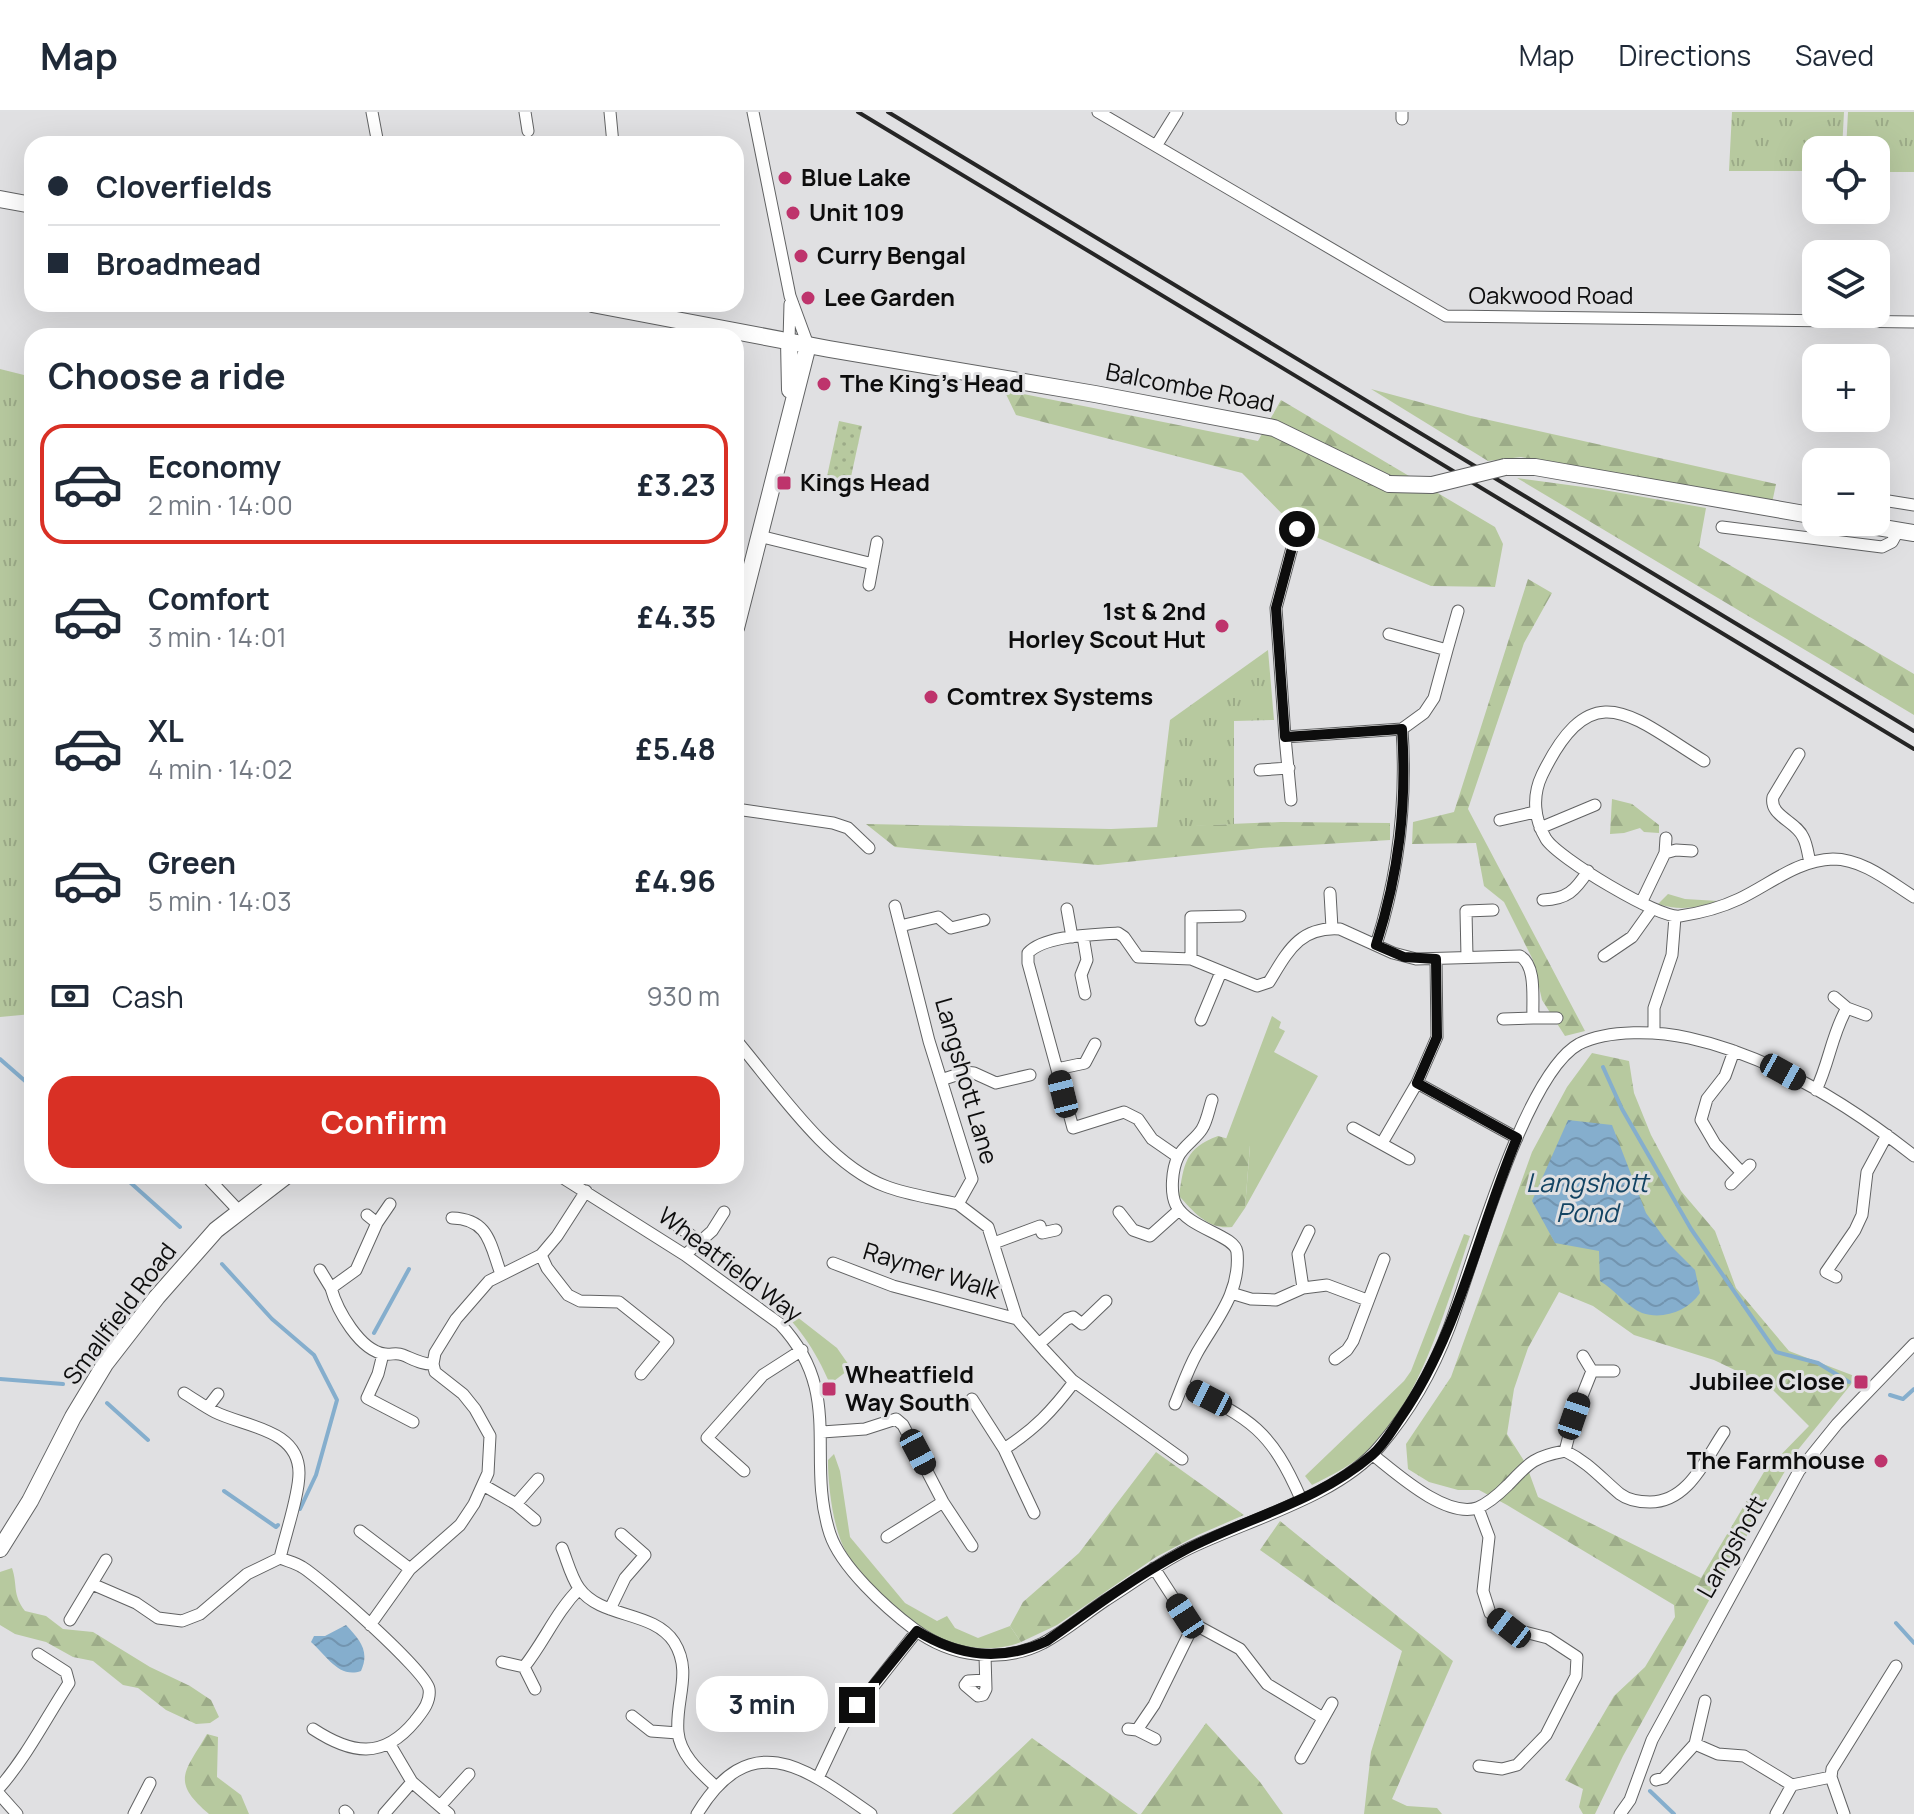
<!DOCTYPE html>
<meta charset="utf-8">
<style>
body{margin:0;font-family:Manrope,sans-serif;background:#f6f6f7;color:#1f2937;height:100vh;display:flex;flex-direction:column;font-size:30px;white-space:nowrap}
*{box-sizing:border-box;margin:0}
p{font-size:26px;color:#747a83}
.icon{flex:none;width:44px;height:44px;fill:none;stroke:currentColor;stroke-width:2;stroke-linecap:round;stroke-linejoin:round}
.map{position:relative;flex:1;overflow:hidden}
.side{position:absolute;left:24px;top:216px;width:720px;height:856px;display:flex;flex-direction:column;background:#fff;border-radius:24px;box-shadow:0 8px 32px #0002}
.side>*{flex:none}
.banner{position:absolute;left:24px;top:24px;width:720px;height:176px;border-radius:24px;box-shadow:0 8px 32px #0002;display:grid;align-content:center;height:176px;padding:0 24px;background:#fff}
.fabs{position:absolute;left:1802px;top:24px;display:grid;gap:16px}
.fabs a{display:grid;place-items:center;width:88px;height:88px;border-radius:16px;background:#fff;box-shadow:0 8px 32px #0002;font-size:40px}
.end{position:absolute;width:36px;height:36px;margin:-18px;border:10px solid #0d0d0d;background:#fff;box-shadow:0 0 0 4px #fff}
.from{border-radius:50%}
.bubble{position:absolute;height:56px;border-radius:24px;background:#fff;box-shadow:0 8px 32px #0002;font-size:26px;font-weight:700;line-height:56px;text-align:center}
.car{position:absolute;width:24px;height:48px;margin:-24px -12px;border-radius:10px;box-shadow:0 0 6px 2px #0007;background:linear-gradient(#222 24%,#8ab4d8 0 40%,#222 0 76%,#8ab4d8 0 86%,#222 0)}
.banner b{display:flex;align-items:center;gap:28px;height:76px;font-size:30px}
.banner b+b{border-top:2px solid #e0e1e3}
.banner i{width:20px;height:20px;background:#1f2937}
ul{padding:0;list-style:none}
li{display:flex;align-items:center;gap:24px;height:120px;margin:0 16px 12px;padding:0 8px;border:4px solid transparent;border-radius:24px}
li div{flex:1}
li b{display:block;font-size:30px}
li em{font-style:normal;font-weight:700}
li.on{border-color:#d93025}
li>.icon{width:72px;height:72px;stroke-width:1.5}
h2{padding:0 24px;font-size:36px;line-height:96px}
.pay{display:flex;align-items:center;gap:20px;height:88px;padding:0 24px;font-size:30px}
.pay p{margin-inline-start:auto}
.cta{display:flex;gap:16px;margin-top:auto;padding:16px 24px}
.cta a{flex:1;height:92px;border-radius:24px;background:#d93025;color:#fff;font-size:32px;font-weight:700;line-height:92px;text-align:center}
header{display:flex;align-items:center;gap:48px;box-sizing:border-box;height:112px;padding:0 40px;background:#fff;border-bottom:2px solid #e0e1e3}
header strong{font-size:38px}
nav{display:flex;gap:44px;margin-inline-start:auto;font-size:28px}
.map>svg:first-child{display:block}
</style>
<header>
<strong>Map</strong>
<nav><a>Map</a><a>Directions</a><a>Saved</a></nav>
</header>
<div class="map">
<svg width="1914" height="1702" viewBox="0 0 1914 1702">
<defs>
<pattern id="forest-firs" width="22" height="20" patternUnits="userSpaceOnUse" patternTransform="scale(2)"><rect width="22" height="20" fill="#b7c99f"/><path d="M5 1l3.5 6h-7zM16 11l3.5 6h-7z" fill="#9cab88"/></pattern>
<pattern id="park-tufts" width="24" height="20" patternUnits="userSpaceOnUse" patternTransform="scale(2)"><rect width="24" height="20" fill="#b7c99f"/><path d="M3 7l-1-3M5 7V3M7 7l1-3M15 17l-1-3M17 17v-4M19 17l1-3" fill="none" stroke="#9cab88"/></pattern>
<pattern id="garden-dots" width="8" height="8" patternUnits="userSpaceOnUse" patternTransform="scale(2)"><rect width="8" height="8" fill="#b7c99f"/><path d="M2 2h.1M6 6h.1" fill="none" stroke="#9cab88" stroke-width="1.8" stroke-linecap="round"/></pattern>
<pattern id="water-waves" width="16" height="10" patternUnits="userSpaceOnUse" patternTransform="scale(2)"><rect width="16" height="10" fill="#85aecd"/><path d="M0 5q4-4 8 0t8 0" fill="none" stroke="#7294af"/></pattern>
</defs>
<rect width="100%" height="100%" fill="#e0e0e2"/>
<path fill="#b7c99f" d="M1668 782 1685 787 1718 789C1696 796 1680 799 1658 792Z
M1272 904 1281 910 1279 916 1285 919 1274 940 1318 964 1245 1096 1250 1034 1226 1027Z
M1464 1122 1470 1124C1447 1191 1421 1288 1370 1337 1354 1352 1332 1363 1312 1373L1305 1364 1404 1269 1411 1259Z
M769 1183 837 1236 851 1256 830 1272C815 1237 797 1210 767 1186Z
M834 1342 840 1359 850 1425 905 1491 937 1509 947 1504 955 1516 978 1526 1010 1514 1021 1530C994 1541 957 1537 932 1522 904 1506 865 1470 848 1443 833 1420 828 1374 828 1348Z"/>
<path fill="url(#forest-firs)" fill-rule="evenodd" d="M1371 277 1471 304 1776 372 1772 391 1521 345 1488 349Z
M1004 278 1258 329 1281 288 1495 415 1503 432 1495 475 1431 474 1297 417 1242 361 1016 303Z
M1517 366 1598 377 1706 396 1699 435 1914 562V603Z
M1528 467 1552 481 1524 531 1468 697 1585 919 1565 924 1542 888 1533 848 1504 790 1484 774 1476 731 1412 732 1413 710 1454 700Z
M1612 687 1632 692 1659 713V721L1644 720 1640 716 1624 721 1610 722Z
M1281 710 1390 711V728L1261 736 1098 753 895 735 866 712 1111 717Z
M1592 941 1629 949 1634 981 1651 1023 1681 1079 1715 1119 1736 1176 1789 1239 1857 1265 1797 1339 1717 1474 1623 1644 1595 1702H1583L1579 1695 1583 1677 1565 1668 1614 1584 1645 1555 1675 1505 1674 1493 1507 1393 1479 1378H1458L1429 1370 1408 1357 1406 1332 1451 1265 1532 1040 1567 975ZM1559 1180 1593 1194 1634 1223 1714 1248 1770 1275 1809 1314 1764 1360 1701 1466 1538 1385 1526 1352 1507 1322 1514 1277 1528 1236Z
M1218 1024 1250 1033 1245 1096 1232 1115C1208 1118 1194 1100 1179 1084 1184 1052 1185 1036 1218 1024Z
M1156 1340 1244 1403 1198 1423 1156 1445 1057 1513 1021 1530 1010 1514 1023 1490 1079 1441Z
M1280 1409 1453 1549 1392 1687 1407 1694 1437 1696 1442 1702H1364L1371 1640 1402 1539 1260 1438Z
M12 1456C18 1474 12 1482 25 1499L46 1504 63 1517 93 1520 150 1555 190 1574 211 1588 219 1605 210 1611 196 1612 166 1598 138 1576 123 1573 93 1549 73 1545 46 1530 15 1522 0 1513V1460Z
M1206 1611 1260 1670 1283 1702H1141Z
M207 1622 218 1625 217 1665 241 1683 249 1702H209C170 1669 185 1660 207 1622Z
M1032 1626 1138 1702H952Z"/>
<path fill="url(#park-tufts)" d="M1732 0H1844L1842 38H1816V59H1729Z
M1848 0H1914V60H1876V38H1846Z
M0 257 32 265V902L0 905Z
M1268 538 1274 608 1234 609V712L1157 716 1170 608Z"/>
<path fill="url(#garden-dots)" d="M839 309 862 314 849 374 826 369Z"/>
<path fill="url(#water-waves)" d="M1568 1008 1612 1013 1646 1101 1668 1131 1695 1158 1700 1181C1688 1199 1663 1208 1642 1201 1627 1195 1614 1177 1600 1169L1599 1139 1555 1131 1532 1089Z
M346 1513C360 1528 370 1539 361 1559 339 1567 326 1543 311 1530L314 1524H325Z"/>
<g fill="none" stroke-linecap="round" stroke-linejoin="round">
<path stroke="#85aecd" stroke-width="4" d="M0 947 32 975
M1603 955 1622 997 1691 1117 1776 1240 1818 1251 1849 1270
M123 1064 180 1115
M222 1152 272 1207 314 1243 337 1288 316 1363 300 1397
M374 1221 409 1157
M0 1267 63 1272
M1890 1283 1903 1287 1914 1277
M107 1291 148 1328
M224 1379 276 1415 278 1413
M1896 1511 1914 1531
M1650 1679 1674 1702"/>
<defs>
<path id="street" d="M372 0 378 32
M525 0 528 19
M610 0 613 32
M753 0 790 184 808 233
M1098 0 1446 204 1914 210
M1402 0V7
M1156 34 1177 0
M789 229 790 192
M1876 387 1914 393
M1722 415 1882 435 1892 430 1898 419
M1297 417 1276 496 1285 625 1402 617 1424 601 1434 586 1447 538 1389 522
M759 424 873 452
M869 473 877 430
M1447 538 1458 499
M1285 625 1291 688
M1799 642 1773 685C1769 704 1796 709 1803 725 1807 732 1808 742 1810 751
M1704 649C1631 604 1592 560 1542 663 1532 684 1534 707 1546 727 1558 746 1659 807 1680 804 1700 801 1720 796 1739 787 1769 773 1797 748 1833 747 1863 747 1890 770 1914 785
M1260 658 1289 656
M736 697 833 711 848 716 869 736
M1500 708 1535 700
M1540 716 1595 693
M1665 741 1676 738 1692 739
M1330 781 1332 816
M1543 788C1567 787 1575 779 1588 759
M1641 791 1665 741 1666 726
M895 794 929 929 972 1067 958 1092 988 1115 1017 1207 1045 1239 1072 1268 1182 1347
M1067 797 1072 825
M900 814 938 805 951 816 984 808
M1083 824 1087 848 1081 863 1085 882
M1376 833C1399 761 1407 692 1402 617
M1604 844 1632 825 1652 797
M1467 845 1466 799 1493 798
M1191 847V805L1240 804
M1834 885 1847 896 1866 903
M1533 906H1557
M1201 908 1221 860
M1654 921V896L1672 843 1675 805
M736 928C776 975 827 1052 885 1074 908 1083 934 1086 958 1092
M1734 939 1725 964 1707 987 1701 1008 1715 1032 1742 1061
M1057 957 1085 951 1095 932
M941 968 965 960 974 961 996 971 1030 963
M1417 971 1517 1026
M1816 978C1829 952 1832 921 1847 896
M1353 1016 1409 1047
M1382 1031 1417 971 1437 925 1436 847
M1178 1045 1152 1027 1138 1007 1124 1000 1073 1016 1028 851V841C1045 823 1093 823 1118 821L1124 825 1138 845 1191 847 1257 874 1269 870C1287 841 1299 814 1340 817L1393 841 1416 847 1520 844C1537 854 1532 887 1533 906L1503 907
M206 1064 240 1100
M560 1064 685 1143 780 1212C845 1281 805 1345 830 1422 841 1455 886 1496 914 1517 951 1545 1002 1552 1043 1531 1065 1519 1085 1502 1106 1488 1133 1471 1158 1452 1186 1438 1244 1409 1338 1385 1380 1334 1409 1300 1433 1258 1449 1216 1472 1155 1524 962 1579 932 1609 917 1658 919 1689 926 1771 944 1848 992 1914 1044
M1731 1072 1750 1053
M390 1092 377 1111 356 1158 331 1176C337 1198 360 1239 385 1242 392 1243 396 1240 403 1243 413 1247 423 1253 433 1252
M1119 1100 1133 1118 1150 1124 1179 1098
M367 1103 377 1111
M452 1106C489 1107 490 1132 501 1162
M676 1113 701 1130
M994 1131 1040 1114 1042 1121 1056 1118
M541 1143 547 1156 568 1183 580 1189 619 1190 668 1229 641 1262
M685 1143 712 1119 724 1100
M833 1151 893 1174 1017 1207
M320 1158 331 1176
M1836 1165 1826 1160 1855 1118 1862 1103 1867 1060 1887 1023
M1303 1176 1298 1142 1309 1119
M1231 1181 1251 1187 1276 1188 1303 1176 1327 1173 1367 1188
M1039 1232 1067 1207 1073 1205 1082 1212 1106 1189
M383 1242 378 1262 367 1286 413 1310
M1583 1244 1592 1259H1614
M1335 1247 1347 1238 1353 1229 1384 1147
M1183 1273C1250 1307 1270 1316 1301 1387
M184 1281C194 1287 205 1295 215 1300 245 1315 299 1317 299 1361 299 1384 285 1423 280 1446
M972 1287 1004 1337 1034 1401
M1175 1292C1182 1275 1188 1257 1197 1241 1215 1209 1241 1181 1237 1140 1235 1123 1189 1117 1176 1093 1170 1081 1172 1057 1178 1045 1183 1034 1196 1027 1202 1017 1207 1009 1209 997 1212 988
M208 1295 218 1282
M822 1320 865 1317 896 1307 903 1313 943 1390 972 1434
M1004 1337C1035 1317 1052 1299 1074 1270
M1565 1339 1574 1304 1592 1259
M1373 1343C1396 1361 1445 1406 1477 1396 1487 1392 1500 1381 1508 1373 1529 1351 1533 1345 1565 1339 1588 1350 1601 1366 1620 1382 1628 1388 1639 1390 1650 1390 1688 1390 1705 1348 1724 1320
M744 1359 707 1326 763 1263 802 1238
M483 1373 516 1392 535 1408
M516 1392 538 1367
M1478 1396 1489 1425 1483 1479 1490 1501 1509 1516 1548 1526 1577 1545 1576 1564 1546 1623 1517 1653 1502 1657 1479 1654
M360 1419 410 1457
M887 1425 943 1390
M562 1436C567 1448 571 1465 579 1476 601 1507 653 1498 674 1530 693 1560 675 1588 678 1620 680 1643 700 1660 716 1675
M1154 1456 1185 1504 1194 1512 1240 1537 1267 1572 1323 1606
M92 1472 136 1491 158 1506 182 1509 200 1502 247 1462 280 1446C287 1449 296 1451 302 1455 323 1468 426 1559 429 1577 431 1590 422 1600 415 1609 383 1648 351 1642 313 1617
M610 1497 625 1466 645 1443 621 1422
M70 1508 106 1448
M370 1513 410 1457 460 1413 474 1392 488 1361 490 1324 475 1297 463 1282 435 1260 433 1252 435 1241 456 1207 489 1169 541 1143 557 1124 586 1079
M985 1544 986 1577 983 1583 978 1584 965 1573 968 1569 985 1568
M502 1550 524 1555 535 1577
M524 1555C544 1530 556 1500 579 1477
M632 1604 651 1619 678 1621
M1128 1617 1137 1618 1155 1627
M1137 1618 1154 1593 1194 1512
M389 1631 412 1670 449 1702
M1695 1632 1718 1642 1744 1644 1792 1673 1831 1665
M1301 1646 1332 1591
M818 1666 843 1613 917 1519
M1656 1668 1664 1666 1695 1632 1705 1589
M0 1675C27 1644 46 1606 69 1571L66 1560 38 1542
M0 1683 17 1702
M440 1694 469 1662
M345 1699 348 1702
M134 1702 150 1671
M384 1702 412 1670
M697 1702C751 1613 806 1656 871 1702
M1620 1702 1630 1688 1652 1628 1799 1359 1837 1312 1914 1232
M1776 1702 1792 1673
M1844 1702 1831 1665 1832 1657 1896 1554"/>
<path id="secondary" d="M0 87 32 93
M592 192 829 237 1095 282 1274 316 1389 372
M789 229 790 278
M1505 355H1535L1816 404
M1847 410 1914 421
M736 516 808 233
M0 1437 30 1389 73 1305 105 1252 157 1185 216 1118 286 1064"/>
</defs>
<use href="#street" stroke="#616263" stroke-width="13"/>
<use href="#secondary" stroke="#616263" stroke-width="18"/>
<use href="#street" stroke="#fff" stroke-width="11"/>
<use href="#secondary" stroke="#fff" stroke-width="16"/>
<path stroke="#252525" stroke-width="4" d="M858 0 1914 637
M888 0 1914 619"/>
<defs>
<path id="secondary-bridge" d="M1389 372 1432 373 1505 355"/>
</defs>
<use href="#secondary-bridge" stroke="#616263" stroke-width="18" stroke-linecap="butt"/>
<use href="#secondary-bridge" stroke="#fff" stroke-width="16"/>
</g>
<g fill="none" stroke-linecap="round" stroke-linejoin="round">
<path stroke="#0d0d0d" stroke-width="10" d="M857 1593 917 1519C960 1545 1001 1550 1047 1529 1091 1497 1136 1464 1183 1439 1246 1406 1317 1390 1372 1343 1384 1333 1392 1318 1401 1305 1459 1221 1478 1119 1517 1026L1417 971 1437 925 1436 847 1404 845 1376 833C1399 761 1407 693 1402 617L1285 625 1276 496 1297 417"/>
</g>
<g fill="#be346c" stroke="#e0e0e2" stroke-width="3">
<circle cx="785" cy="66" r="8"/>
<circle cx="793" cy="101" r="8"/>
<circle cx="801" cy="144" r="8"/>
<circle cx="808" cy="186" r="8"/>
<circle cx="824" cy="272" r="8"/>
<rect x="776" y="363" width="16" height="16" rx="4"/>
<circle cx="1222" cy="514" r="8"/>
<circle cx="931" cy="585" r="8"/>
<rect x="1853" y="1262" width="16" height="16" rx="4"/>
<rect x="821" y="1269" width="16" height="16" rx="4"/>
<circle cx="1881" cy="1349" r="8"/>
</g>
<g text-anchor="middle" stroke-width="6" stroke-linejoin="round" paint-order="stroke">
<g font-size="24" font-weight="bold" fill="#0d0d0d" stroke="#e0e0e2" text-anchor="start">
<text x="801" y="74">Blue Lake</text>
<text x="809" y="109">Unit 109</text>
<text x="817" y="152">Curry Bengal</text>
<text x="824" y="194">Lee Garden</text>
<text x="840" y="280">The King's Head</text>
<text x="800" y="379">Kings Head</text>
<text x="1206" y="508" text-anchor="end">1st &amp; 2nd<tspan x="1206" dy="28">Horley Scout Hut</tspan></text>
<text x="947" y="593">Comtrex Systems</text>
<text x="845" y="1271">Wheatfield<tspan x="845" dy="28">Way South</tspan></text>
<text x="1845" y="1278" text-anchor="end">Jubilee Close</text>
<text x="1865" y="1357" text-anchor="end">The Farmhouse</text>
</g>
<g font-size="24" fill="#0d0d0d" stroke="#e0e0e2">
<text x="1551" y="192">Oakwood Road</text>
<text transform="translate(1190 276) rotate(11)" y="8">Balcombe Road</text>
<text transform="translate(966 969) rotate(74)" y="8">Langshott Lane</text>
<text transform="translate(730 1153) rotate(37)" y="8">Wheatfield Way</text>
<text transform="translate(931 1159) rotate(17)" y="8">Raymer Walk</text>
<text transform="translate(120 1202) rotate(-53)" y="8">Smallfield Road</text>
<text transform="translate(1732 1435) rotate(-60)" y="8">Langshott</text>
</g>
<g font-size="26" font-style="italic" fill="#134463" stroke="#e0e0e2">
<text x="1587" y="1080">Langshott<tspan x="1587" dy="30">Pond</tspan></text>
</g>
</g>
</svg>
<div class="fabs">
<a><svg class="icon" aria-label="locate" viewBox="0 0 24 24"><circle cx="12" cy="12" r="6"/><path d="M12 2v4M12 18v4M2 12h4M18 12h4"/></svg></a>
<a><svg class="icon" aria-label="layers" viewBox="0 0 24 24"><path d="M12 4l9 5-9 5-9-5zM3 14l9 5 9-5"/></svg></a>
<a>+</a>
<a>−</a>
</div>
<i class="end from" style="left:1297px;top:417px"></i>
<i class="end" style="left:857px;top:1593px"></i>
<div class="bubble" style="left:696px;top:1564px;width:132px">3 min</div>
<i class="car" style="left:1783px;top:960px;rotate:119deg"></i>
<i class="car" style="left:1063px;top:982px;rotate:346deg"></i>
<i class="car" style="left:1209px;top:1286px;rotate:297deg"></i>
<i class="car" style="left:1574px;top:1304px;rotate:19deg"></i>
<i class="car" style="left:918px;top:1340px;rotate:152deg"></i>
<i class="car" style="left:1185px;top:1504px;rotate:327deg"></i>
<i class="car" style="left:1509px;top:1516px;rotate:308deg"></i>
<div class="banner">
<b><i class="from"></i>Cloverfields</b>
<b><i></i>Broadmead</b>
</div>
<section class="side">
<h2>Choose a ride</h2>
<ul>
<li class="on"><svg class="icon" aria-label="car" viewBox="0 0 24 24"><path d="M5 17H2v-5l4-1 3-4h7l3 4 3 1v5h-3M9 17h6M6 11h13"/><circle cx="7" cy="17" r="2"/><circle cx="17" cy="17" r="2"/></svg><div><b>Economy</b><p>2 min · 14:00</p></div><em>£3.23</em></li>
<li><svg class="icon" aria-label="car" viewBox="0 0 24 24"><path d="M5 17H2v-5l4-1 3-4h7l3 4 3 1v5h-3M9 17h6M6 11h13"/><circle cx="7" cy="17" r="2"/><circle cx="17" cy="17" r="2"/></svg><div><b>Comfort</b><p>3 min · 14:01</p></div><em>£4.35</em></li>
<li><svg class="icon" aria-label="car" viewBox="0 0 24 24"><path d="M5 17H2v-5l4-1 3-4h7l3 4 3 1v5h-3M9 17h6M6 11h13"/><circle cx="7" cy="17" r="2"/><circle cx="17" cy="17" r="2"/></svg><div><b>XL</b><p>4 min · 14:02</p></div><em>£5.48</em></li>
<li><svg class="icon" aria-label="car" viewBox="0 0 24 24"><path d="M5 17H2v-5l4-1 3-4h7l3 4 3 1v5h-3M9 17h6M6 11h13"/><circle cx="7" cy="17" r="2"/><circle cx="17" cy="17" r="2"/></svg><div><b>Green</b><p>5 min · 14:03</p></div><em>£4.96</em></li>
</ul>
<div class="pay"><svg class="icon" aria-label="cash" viewBox="0 0 24 24"><path d="M3 7h18v10H3z"/><circle cx="12" cy="12" r="2"/></svg>Cash<p>930 m</p></div>
<div class="cta"><a>Confirm</a></div>
</section>
</div>
